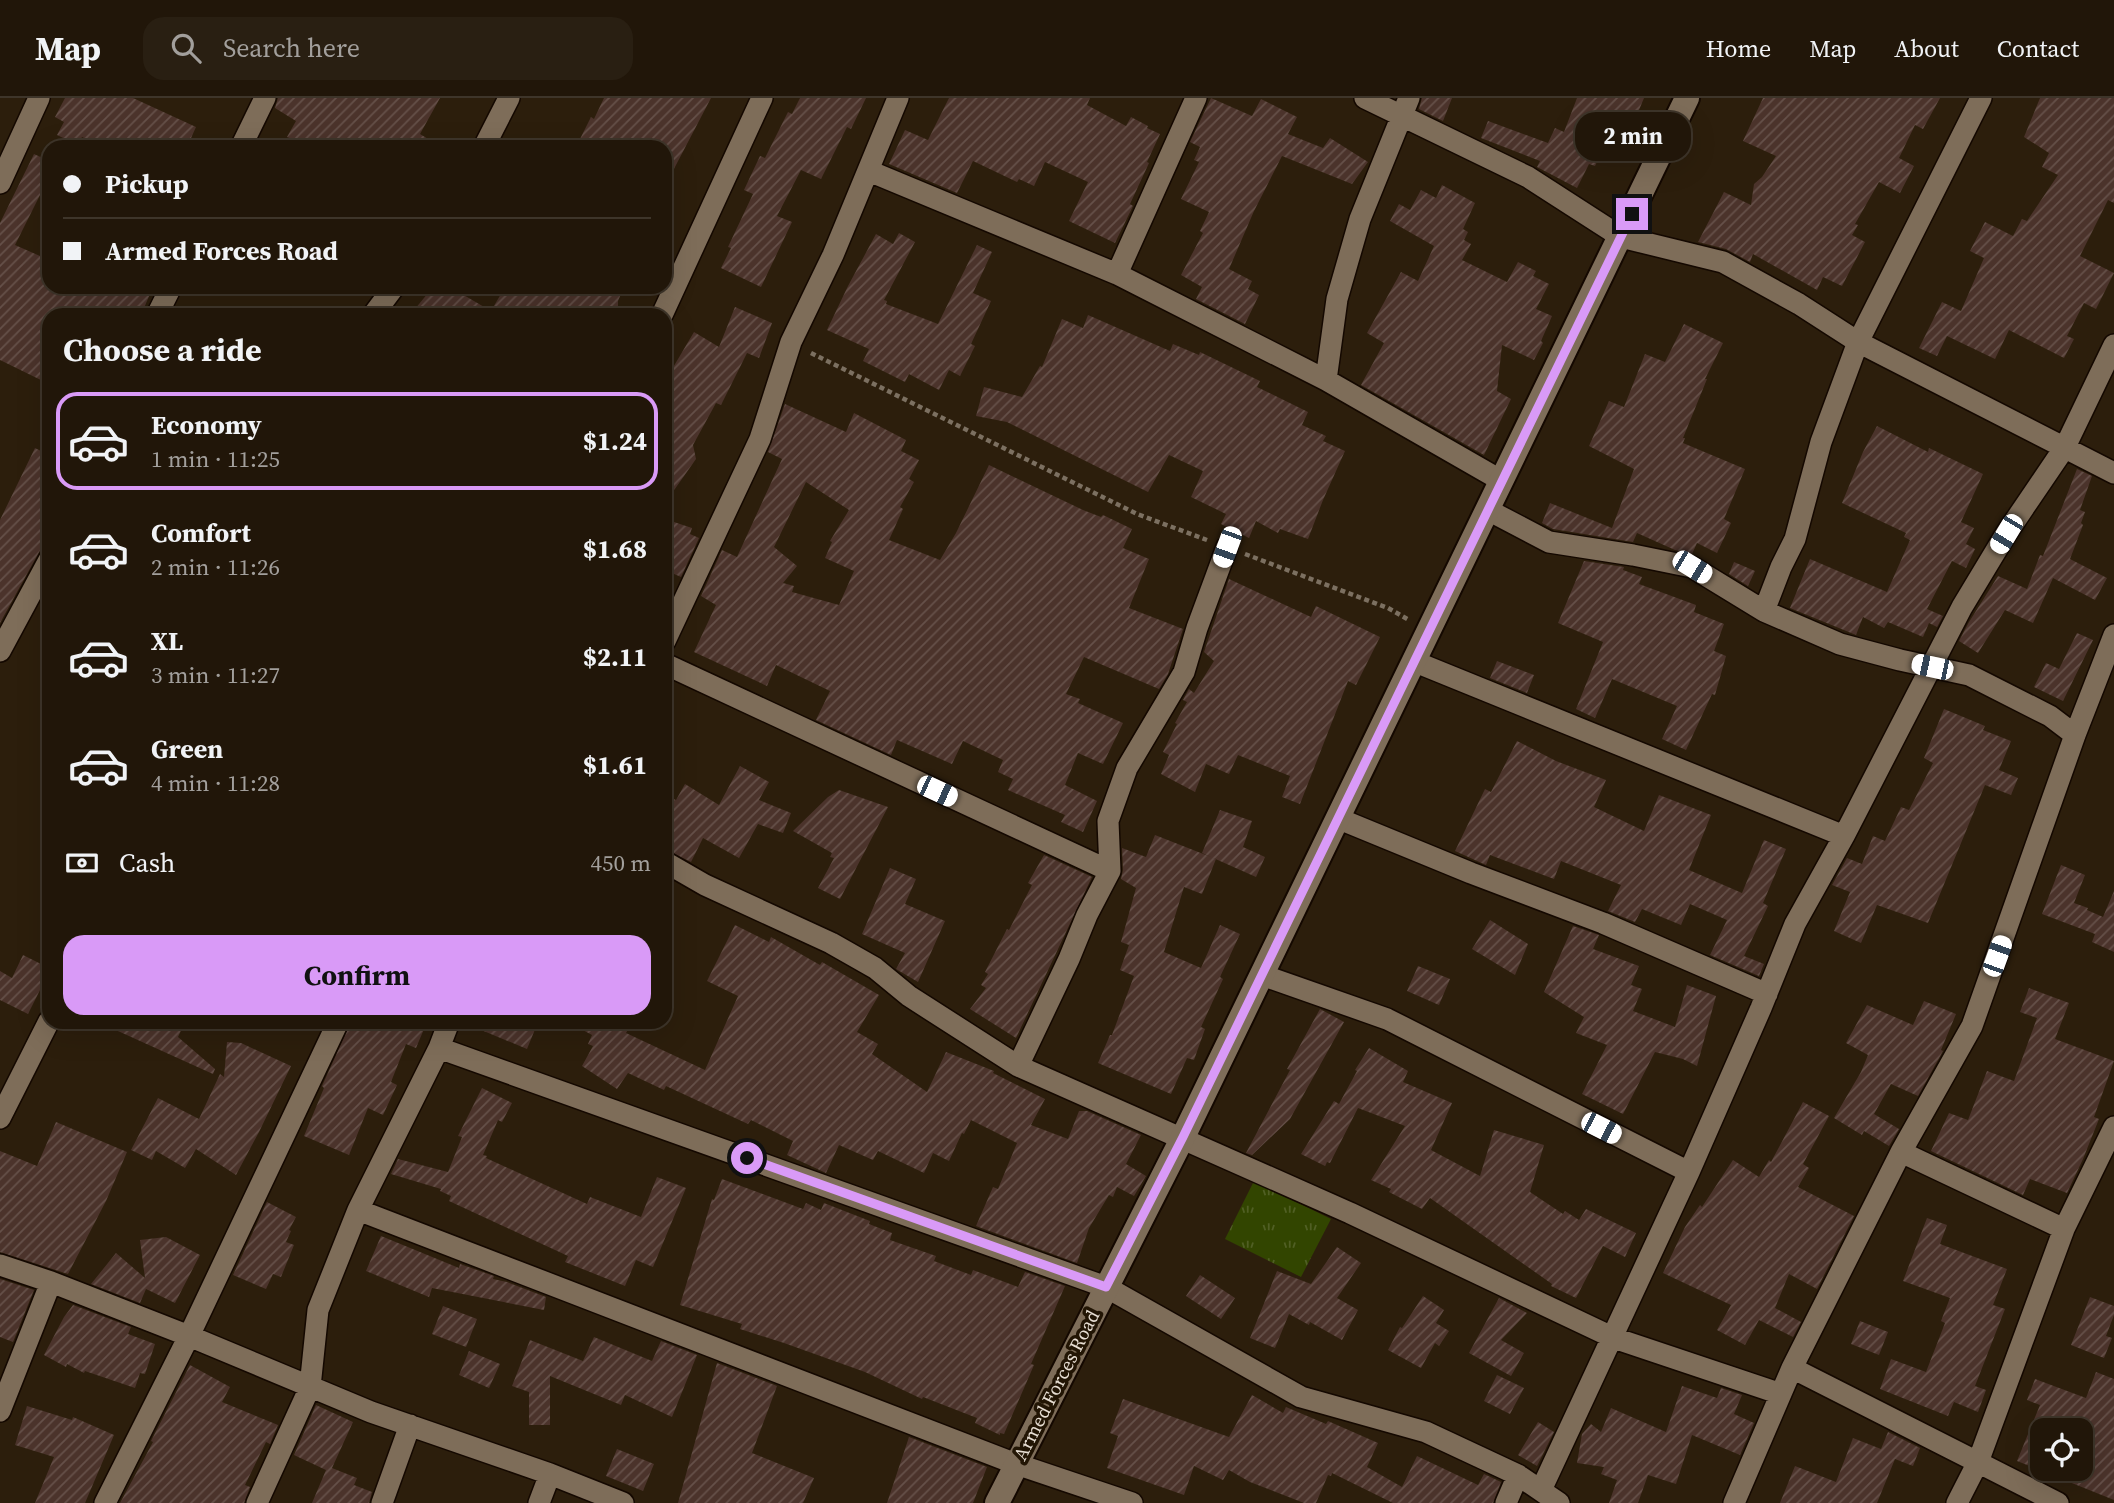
<!DOCTYPE html>
<meta charset="utf-8">
<style>
body{margin:0;font-family:"Source Serif 4",serif;background:#291f12;color:#f1f3f6;height:100vh;display:flex;flex-direction:column;font-size:26px;white-space:nowrap}
*{box-sizing:border-box;margin:0}
p{font-size:23px;color:#a29f9c}
.icon{flex:none;width:38px;height:38px;fill:none;stroke:currentColor;stroke-width:2;stroke-linecap:round;stroke-linejoin:round}
.map{position:relative;flex:1;overflow:hidden}
.side{position:absolute;left:42px;top:210px;width:630px;height:721px;display:flex;flex-direction:column;background:#211609;border-radius:21px;box-shadow:0 7px 28px #0002,0 0 0 2px #3e352a}
.side>*{flex:none}
.guide{position:absolute;left:42px;top:42px;width:630px;height:154px;border-radius:21px;box-shadow:0 7px 28px #0002,0 0 0 2px #3e352a;display:grid;align-content:center;height:154px;padding:0 21px;background:#211609}
.controls{position:absolute;left:2030px;top:1320px;display:grid;gap:14px}
.controls a{display:grid;place-items:center;width:63px;height:63px;border-radius:14px;background:#211609;box-shadow:0 7px 28px #0002,0 0 0 2px #3e352a;font-size:35px}
.end{position:absolute;width:32px;height:32px;margin:-16px;border:9px solid #d99af7;background:#111;box-shadow:0 0 0 4px #111}
.from{border-radius:50%}
.bubble{position:absolute;height:49px;border-radius:21px;background:#211609;box-shadow:0 7px 28px #0002,0 0 0 2px #3e352a;font-size:23px;font-weight:700;line-height:49px;text-align:center}
.car{position:absolute;width:21px;height:42px;margin:-21px -10px;border-radius:9px;box-shadow:0 0 5px 2px #0007;background:linear-gradient(#fff 24%,#345 0 40%,#fff 0 76%,#345 0 86%,#fff 0)}
.guide b{display:flex;align-items:center;gap:24px;height:66px;font-size:26px}
.guide b+b{border-top:2px solid #3e352a}
.guide i{width:18px;height:18px;background:#f1f3f6}
ul{padding:0;list-style:none}
li{display:flex;align-items:center;gap:21px;height:98px;margin:0 14px 10px;padding:0 7px;border:4px solid transparent;border-radius:21px}
li div{flex:1}
li b{display:block;font-size:26px}
li em{font-style:normal;font-weight:700}
li.current{border-color:#d99af7}
li>.icon{width:63px;height:63px;stroke-width:1.5}
h2{padding:0 21px;font-size:32px;line-height:84px}
.pay{display:flex;align-items:center;gap:18px;height:77px;padding:0 21px;font-size:26px}
.pay p{margin-inline-start:auto}
.cta{display:flex;gap:14px;margin-top:auto;padding:14px 21px}
.cta a{flex:1;height:80px;border-radius:21px;background:#d99af7;color:#111;font-size:28px;font-weight:700;line-height:80px;text-align:center}
header{display:flex;align-items:center;gap:42px;box-sizing:border-box;height:98px;padding:0 35px;background:#211609;border-bottom:2px solid #3e352a}
header strong{font-size:33px}
nav{display:flex;gap:38px;margin-inline-start:auto;font-size:24px}
.search{width:490px;height:63px;background:#291f12;display:flex;align-items:center;gap:18px;box-sizing:border-box;padding:0 24px;border-radius:21px;color:#a29f9c;font-size:26px}
.map>svg:first-child{display:block}
</style>
<header>
<strong>Map</strong>
<div class="search"><svg class="icon" aria-label="search" viewBox="0 0 24 24"><circle cx="10" cy="10" r="6"/><path d="M15 15l6 6"/></svg>Search here</div>
<nav><a>Home</a><a>Map</a><a>About</a><a>Contact</a></nav>
</header>
<div class="map">
<svg width="2114" height="1405" viewBox="0 0 2114 1405">
<defs>
<pattern id="park-tufts" width="24" height="20" patternUnits="userSpaceOnUse" patternTransform="scale(1.75)"><rect width="24" height="20" fill="#324500"/><path d="M3 7l-1-3M5 7V3M7 7l1-3M15 17l-1-3M17 17v-4M19 17l1-3" fill="none" stroke="#505f24"/></pattern>
<pattern id="building-hatch" width="6" height="6" patternUnits="userSpaceOnUse" patternTransform="scale(1.75)"><rect width="6" height="6" fill="#4b332b"/><path d="M-1 1l2-2M0 6l6-6M5 7l2-2" fill="none" stroke="#655049"/></pattern>
</defs>
<rect width="100%" height="100%" fill="#2c1e0c"/>
<path fill="url(#park-tufts)" d="M1254 1083 1331 1121 1301 1179 1225 1141Z"/>
<path fill="url(#building-hatch)" fill-rule="evenodd" d="M65 0H133L196 29 187 49H103L82 39 78 47 57 37 64 24 55 19Z
M278 0H440L420 36 441 49H293L296 43 287 39 296 23 275 10Z
M604 0H711L665 88V49H591L579 43 591 19 594 21Z
M800 0H866L851 31 847 29 821 81 801 72 777 118 792 124 761 189 721 170 731 150 728 149 753 96 744 92 760 58 765 60 788 14 792 16Z
M949 0H1090L1087 7 1126 28 1131 19 1148 28 1147 30 1160 36 1147 64 1149 65 1130 106 1133 108 1115 145 1069 123 1088 84 1045 64 1034 88 1019 81 1017 84 973 63 957 95 889 66 905 32 928 42Z
M1211 0 1252 18 1261 1 1297 19 1288 36 1323 50 1330 40 1368 64 1352 86 1282 58 1254 113 1229 171 1252 183 1248 191 1259 197 1245 226 1196 201 1202 189 1181 177 1203 135 1200 133 1209 114 1181 101 1199 64 1194 62 1200 49 1190 44Z
M1422 0H1452L1443 23 1419 11Z
M1577 0H1644L1629 36 1613 30 1595 68 1589 66 1577 90 1537 69 1540 63 1481 40 1488 23 1548 45 1555 30 1564 34Z
M1763 0H1940L1923 31 1915 27 1899 60 1914 68 1900 95 1879 84 1855 126 1858 127 1852 137 1865 144 1842 188 1823 179 1817 192 1753 156 1750 164 1726 151 1698 144 1724 94 1751 107 1754 86 1762 79 1776 58 1743 43Z
M2040 0H2114V105L2108 102 2080 158 2114 175 2096 211 2084 205 2067 238 2074 241 2064 260 2009 232 1995 261 1947 238 1937 258 1919 250 1942 204 1961 213 1984 160 1970 153 1985 124 2013 138 2022 121 2027 123 2058 77 2042 69 2049 55 2024 39Z
M34 56 49 63V79L15 147 49 162V189H153L141 217H49V286L0 262V125Z
M1442 87 1475 105 1463 131 1468 134 1464 142 1471 146 1462 162 1507 184 1518 164 1536 173 1533 178 1549 186 1536 211 1552 218 1541 243 1543 245 1534 262 1502 247 1497 293 1511 301 1484 357 1361 287 1384 245 1367 235 1401 174 1418 183 1434 148 1390 123 1399 106 1410 112 1421 92 1436 100Z
M899 135 915 144 884 202 887 203 886 206 938 226 977 147 992 154 973 195 991 203 971 246 975 248 960 278 949 272 939 292 909 276 905 284 863 263 869 251 827 232 848 188 876 136 893 146Z
M433 189H450L491 213 505 189H604L621 196 618 203V217H410Z
M735 209 772 225 759 260 747 255 721 307 716 305 693 347 696 361 665 405V283L694 234 719 249Z
M1088 217 1170 253 1173 246 1199 257 1200 254 1260 283 1257 289 1308 314 1302 327 1326 338 1323 343 1345 353 1323 402 1308 441 1280 431 1278 435 1256 423 1249 440 1221 426 1226 416 1191 399 1203 373 1169 357 1148 394 1007 324 976 318 984 289 1022 299 1040 268 1042 269 1062 221 1083 230Z
M1684 226 1723 245 1705 281H1707L1683 340H1685L1683 345 1745 371 1724 421 1731 425 1717 455 1697 445 1692 456 1675 452 1637 435 1633 444 1553 431 1542 425 1550 405 1612 430 1634 371 1589 348 1609 303 1624 309 1645 256 1665 264Z
M785 306 846 334 854 315 906 342 901 353 919 362 909 381 914 384 900 409 903 411 889 442 940 462 956 435 989 367 1083 412 1101 419 1103 417 1132 431 1123 450 1149 461 1129 510 1183 531 1168 576 1159 591 1084 559 1066 596 1080 601 1078 605 1123 625 1103 666 1078 655 1065 687 1097 703 1083 734 1061 724 1065 717 1008 692 1013 681 998 674 1003 662 963 643 952 666 897 642 891 657 816 622 830 593 776 567 767 588 694 554 716 507 701 498 722 452 737 459 782 361 768 354ZM806 384 849 412 830 443 832 444 825 460 854 473 839 507 792 494 794 488 783 485 797 468 774 449Z
M1877 328 1928 354 1929 350 1983 376 1961 424 1974 430 1966 446 1975 451 1966 470 1952 463 1927 511 1943 518 1937 529 1929 525 1923 539 1888 524 1884 530 1863 519 1856 537 1790 510 1810 461 1887 494 1910 442 1904 439 1906 435 1842 405 1863 354Z
M35 350 49 357V436L0 525V422Z
M2077 371 2092 378 2080 412 2085 414 2081 425 2083 427 2070 461 2107 480 2095 502 2053 480 2033 525 2005 512 1978 555 1959 543 1969 524 1998 478 2027 491 2040 457 2043 458Z
M665 421 692 430 690 436 699 440 681 479 665 472Z
M1584 463 1624 469 1623 472 1642 479 1639 486 1696 507 1694 514 1724 526 1714 553 1726 558 1715 597 1712 596 1686 652 1662 641 1677 608 1612 581 1595 620 1576 611 1603 544 1558 525Z
M1734 464 1755 473 1748 488 1729 476Z
M1229 481 1311 519 1316 508 1380 539 1356 587 1348 583 1300 706 1282 699 1290 678 1238 657 1229 676 1206 666 1195 694 1161 676 1169 657 1163 654 1177 626 1175 625 1187 604 1183 602 1189 591 1194 595 1214 563 1204 554Z
M2077 535 2093 542 2063 603 2034 589 2046 565 2059 571Z
M1497 563 1534 577 1527 595 1490 580Z
M1944 611 1985 628 1983 632 2011 643 1999 672 2018 680 2011 697 1985 687 1928 825 1877 807 1861 845 1834 833 1850 794 1832 787 1847 760 1862 766 1873 738 1885 743 1901 709 1909 712 1933 665 1924 660Z
M1517 643 1556 663 1606 682 1594 709 1644 733 1659 697 1711 717 1689 772 1742 795 1764 742 1786 751 1763 805 1768 808 1744 858 1764 866 1759 878 1710 857 1727 822 1690 806 1681 827 1642 811 1635 824 1608 813 1621 787 1561 763 1554 781 1490 757 1486 767 1455 753 1485 691 1491 694Z
M740 668 769 684 759 702 791 715 783 735 758 726 739 760 703 740 691 764 665 751V697L676 702 685 686 719 707Z
M839 692 888 709 840 801 818 790 834 760 830 759 832 755 793 733 828 699Z
M1220 712 1252 723 1243 749 1265 759 1256 779 1202 755Z
M1155 737 1216 761 1202 796 1184 789 1164 854 1201 870 1220 827 1240 836 1220 879 1223 881 1201 929 1205 931 1194 962 1187 960 1171 996 1098 965 1110 937H1112L1134 878 1120 872 1129 847 1121 844 1136 790 1121 781 1123 772 1122 750 1146 759Z
M1044 757 1092 779 1016 940 970 911 986 890 981 887 988 876 985 874 1007 831 1009 832 1032 787 1028 785Z
M2061 767 2085 777 2074 805 2088 810 2087 812 2103 819 2114 793V854L2092 844 2095 836 2042 816Z
M890 770 916 781 905 806 945 823 918 884 896 871 905 855 862 836Z
M1490 822 1528 846 1515 877 1472 851Z
M735 827 769 844 771 839 820 867 822 864 879 897 857 934 878 946 872 956 927 994 946 954 994 973 993 975 1045 1001 1031 1027 1068 1041 1079 1013H1087L1141 1037 1126 1066 1146 1078 1134 1098 1117 1089 1113 1099 1109 1097 1089 1130 1077 1165 976 1128 993 1089 998 1091 1017 1045 971 1022 964 1036 962 1035 949 1063 933 1055 924 1075 878 1053 873 1062 839 1047 826 1075 787 1057 793 1043 751 1022 748 1026 666 988 664 992 628 975 617 991 582 968 593 948 588 946 592 937 568 924H632L626 935 705 972 738 898 707 883Z
M1573 828 1599 837 1593 851 1639 868 1631 887 1642 891 1633 913 1675 929 1687 887 1716 898 1697 968 1683 961 1655 954 1623 1016 1582 996 1607 947 1576 935 1584 919 1544 894Z
M23 857 49 870V874L28 916 0 902V873L12 880Z
M1418 868 1450 881 1439 907 1407 893Z
M2029 890 2069 905 2055 941 2114 963 2094 1019 2099 1021 2083 1061 2067 1095 2030 1081 2023 1097 1931 1053 1949 1015 1968 1022 1987 973 2014 983 2037 920 2020 914Z
M1924 903 1956 916 1941 952 1943 953 1918 998 1891 986 1874 1016 1899 1031 1889 1048 1864 1033 1862 1037 1834 1020 1861 974 1868 957 1846 945 1867 907 1913 927Z
M1320 911 1344 924 1290 1021 1252 1057 1246 1055 1290 972 1287 971Z
M98 924H185L178 939 215 971 213 976Z
M351 924H427L416 950 406 946 391 984 397 987 383 1017 368 1010 349 1057 304 1038 324 990 322 988Z
M462 924H538L527 951Z
M227 944 241 945 291 968 259 1034 236 1077 196 1051 185 1070 156 1053 152 1062 131 1052 158 1000 199 1021 220 976 224 979Z
M1369 950 1408 973 1403 984 1452 1005 1431 1052 1480 1078 1494 1032 1544 1047 1530 1094 1563 1116 1565 1113 1579 1122 1586 1111 1636 1135 1625 1159 1603 1148 1576 1200 1551 1188 1552 1186 1430 1100 1422 1111 1389 1094 1391 1091 1371 1082 1405 1028 1358 1010 1330 1065 1327 1064 1325 1068 1301 1056 1334 1003 1339 1006 1357 973 1355 972Z
M482 990 512 1005 502 1024 498 1022 483 1057 487 1058 486 1060 587 1106 590 1099 641 1119 657 1079 686 1090 653 1169 636 1162 625 1188 565 1164 568 1158 449 1103 451 1098 440 1093 441 1091 391 1076 398 1061 448 1074 462 1039 458 1038Z
M1803 1004 1829 1018 1803 1066 1809 1070 1798 1089 1854 1118 1817 1191 1789 1176 1775 1210 1801 1224 1793 1239 1759 1222 1745 1247 1717 1232 1731 1207 1663 1175 1685 1129 1700 1107 1702 1109 1733 1062 1759 1079 1769 1062 1771 1064Z
M56 1024 127 1054 106 1103 68 1176 0 1154V1053L37 1068Z
M722 1081 803 1111 806 1105 821 1112 824 1105 870 1123 869 1126 892 1135 890 1142 936 1158 934 1163 971 1177 973 1172 1018 1189 1025 1174 1065 1188 1031 1266 1034 1267 1004 1336 1000 1335V1337L975 1325 977 1320 923 1299 922 1301 865 1274 784 1245 740 1231 742 1226 680 1207 712 1101 714 1102Z
M267 1104 296 1119 289 1132 291 1133 286 1144 294 1147 281 1179 273 1176 266 1191 233 1177Z
M1927 1120 1947 1127 1940 1146 2007 1171 1993 1207 2005 1211 1975 1288 1986 1292 1978 1314 1954 1304 1948 1318 1880 1291 1891 1261 1926 1274 1945 1225 1941 1223 1950 1200 1903 1183Z
M381 1138 459 1170 460 1166 494 1178 493 1181 507 1184 546 1199 544 1212 432 1190 429 1199 366 1173Z
M166 1139 200 1157 175 1205 146 1191 140 1205 91 1186 116 1155 145 1180 140 1142Z
M1337 1149 1361 1165 1337 1200 1358 1212 1342 1242 1310 1224 1309 1227 1289 1216 1275 1250 1250 1240 1277 1173 1311 1186Z
M1200 1177 1235 1200 1221 1221 1186 1198Z
M0 1181 34 1192 13 1244 0 1239Z
M1423 1198 1444 1212 1436 1225 1449 1233 1439 1248 1435 1245 1421 1270 1388 1252 1400 1229 1402 1230Z
M2090 1199 2114 1208V1217L2106 1238 2112 1240 2104 1260 2071 1247Z
M1499 1200 1527 1215 1501 1242 1524 1255 1511 1278 1469 1255Z
M73 1207 131 1229 128 1236 155 1246 145 1276 140 1275 135 1290 85 1273 84 1275 67 1266 66 1269 44 1257 64 1219Z
M443 1208 477 1221 466 1249 432 1236Z
M1860 1223 1888 1234 1879 1257 1851 1246Z
M594 1239 652 1263 661 1243 697 1257 672 1319 625 1297 621 1307 550 1278V1327H529V1294L512 1288 530 1242 583 1263Z
M469 1253 500 1266 489 1290 459 1277Z
M717 1265 777 1288 752 1355 814 1380 803 1405H678Z
M190 1267 230 1289 222 1304 278 1327 270 1346 266 1344 245 1387 250 1389 244 1405H120L153 1344 151 1343Z
M2096 1274 2114 1281V1402L2017 1363 2040 1307 2027 1302 2035 1281 2086 1300ZM2042 1332H2081V1370H2042Z
M1497 1277 1524 1290 1510 1316 1484 1303Z
M1682 1288 1717 1300 1721 1290 1742 1297 1734 1316 1754 1325 1740 1357 1692 1337 1676 1386 1648 1377 1638 1405H1609L1617 1382 1601 1376 1604 1369 1577 1365 1582 1336 1591 1326 1601 1334 1611 1310 1666 1334Z
M1252 1297 1283 1315 1286 1309 1326 1326 1328 1323 1378 1345 1367 1369 1402 1389 1417 1358 1478 1387 1484 1376 1501 1384 1493 1405H1393L1332 1375 1331 1378 1328 1377 1316 1405H1304L1250 1384 1229 1372 1223 1382 1194 1368 1184 1397 1107 1370 1118 1338 1110 1335 1123 1301 1229 1339Z
M316 1307 353 1324 332 1370 357 1380 354 1387 372 1394 369 1405H312L326 1372 294 1357Z
M27 1308 72 1322 73 1319 114 1337 85 1405H35L54 1359 15 1347Z
M1538 1324 1554 1334 1537 1368 1518 1357Z
M1888 1334 1920 1350 1913 1368 1895 1361 1877 1405H1780L1795 1368 1836 1384 1853 1340 1881 1351Z
M909 1339 987 1369 973 1405H887Z
M617 1351 654 1366 643 1393 606 1378Z"/>
<g fill="none" stroke-linecap="round" stroke-linejoin="round">
<defs>
<path id="minor" d="M1365 0 1528 79 1621 139 1723 164 1799 206 1858 244 2114 375
M241 49 265 0
M484 49 509 0
M869 73 1117 176 1326 282 1502 383
M0 85 39 0
M1117 176 1196 0
M157 217 171 189
M373 217 394 189
M662 217 762 0
M1326 282 1337 201 1360 121 1409 0
M1488 412 1549 444 1633 457 1692 469 1764 513 1840 546 1900 562 1969 577 2050 618 2075 637
M1764 513 1781 469 1795 441 1821 344 1858 244 1981 0
M665 543 760 341 791 244 833 157 898 0
M0 553 49 462
M1413 563 1844 738
M665 566 1110 773
M1337 720 1471 775 1603 825 1767 896
M665 764 705 787 831 845 875 870 909 898 1018 968 1350 1115 1614 1240 1781 1296
M1262 877 1387 921 1689 1074
M439 950 1106 1189 1301 1299 1426 1334 1518 1377 1559 1405
M1018 968 1069 861 1087 817 1110 773 1108 723 1127 670 1184 574 1197 530 1227 449
M0 1020 49 923
M1901 1054 2064 1131
M358 1112 1016 1366 1132 1405
M0 1167 51 1184 189 1238 371 1314 550 1376 623 1405
M1792 1270 2058 1405
M0 1313 51 1184
M1541 1392 1689 1074 1761 910 1795 826 1844 738 1962 509 2006 436 2065 349 2114 247
M105 1405 189 1238 338 924
M257 1405 310 1289 318 1212 358 1112 439 950 449 924
M382 1405 410 1327
M539 1405 550 1376
M1506 1405 1518 1377
M1734 1405 1792 1270 1901 1054 1972 928 2075 637 2114 537
M1957 1405 1978 1364 2064 1131 2114 1029"/>
<path id="tertiary" d="M997 1405 1183 1039 1687 0"/>
</defs>
<use href="#minor" stroke="#140800" stroke-width="24"/>
<use href="#tertiary" stroke="#140800" stroke-width="28"/>
<path stroke="#7c7061" stroke-width="4.5" stroke-dasharray="5 3.5" stroke-linecap="butt" d="M811 255 1137 416 1207 442
M1245 456 1388 510 1409 522"/>
<use href="#minor" stroke="#7e6d59" stroke-width="21"/>
<use href="#tertiary" stroke="#7e6d59" stroke-width="24"/>
</g>
<g fill="none" stroke-linecap="round" stroke-linejoin="round">
<path stroke="#d99af7" stroke-width="9" d="M747 1060 1106 1189 1183 1039 1632 116"/>
</g>
<g text-anchor="middle" stroke-width="7" stroke-linejoin="round" paint-order="stroke">
<g font-size="19" fill="#e7ded3" stroke="#221504">
<text transform="translate(1056 1287) rotate(-63)" y="7">Armed Forces Road</text>
</g>
</g>
</svg>
<div class="controls">
<a><svg class="icon" aria-label="locate" viewBox="0 0 24 24"><circle cx="12" cy="12" r="6"/><path d="M12 2v4M12 18v4M2 12h4M18 12h4"/></svg></a>
</div>
<i class="end from" style="left:747px;top:1060px"></i>
<i class="end" style="left:1632px;top:116px"></i>
<div class="bubble" style="left:1575px;top:14px;width:116px">2 min</div>
<i class="car" style="left:2006px;top:436px;rotate:211deg"></i>
<i class="car" style="left:1227px;top:449px;rotate:200deg"></i>
<i class="car" style="left:1692px;top:469px;rotate:121deg"></i>
<i class="car" style="left:1932px;top:569px;rotate:282deg"></i>
<i class="car" style="left:937px;top:693px;rotate:115deg"></i>
<i class="car" style="left:1997px;top:858px;rotate:20deg"></i>
<i class="car" style="left:1601px;top:1030px;rotate:117deg"></i>
<div class="guide">
<b><i class="from"></i>Pickup</b>
<b><i></i>Armed Forces Road</b>
</div>
<section class="side">
<h2>Choose a ride</h2>
<ul>
<li class="current"><svg class="icon" aria-label="car" viewBox="0 0 24 24"><path d="M5 17H2v-5l4-1 3-4h7l3 4 3 1v5h-3M9 17h6M6 11h13"/><circle cx="7" cy="17" r="2"/><circle cx="17" cy="17" r="2"/></svg><div><b>Economy</b><p>1 min · 11:25</p></div><em>$1.24</em></li>
<li><svg class="icon" aria-label="car" viewBox="0 0 24 24"><path d="M5 17H2v-5l4-1 3-4h7l3 4 3 1v5h-3M9 17h6M6 11h13"/><circle cx="7" cy="17" r="2"/><circle cx="17" cy="17" r="2"/></svg><div><b>Comfort</b><p>2 min · 11:26</p></div><em>$1.68</em></li>
<li><svg class="icon" aria-label="car" viewBox="0 0 24 24"><path d="M5 17H2v-5l4-1 3-4h7l3 4 3 1v5h-3M9 17h6M6 11h13"/><circle cx="7" cy="17" r="2"/><circle cx="17" cy="17" r="2"/></svg><div><b>XL</b><p>3 min · 11:27</p></div><em>$2.11</em></li>
<li><svg class="icon" aria-label="car" viewBox="0 0 24 24"><path d="M5 17H2v-5l4-1 3-4h7l3 4 3 1v5h-3M9 17h6M6 11h13"/><circle cx="7" cy="17" r="2"/><circle cx="17" cy="17" r="2"/></svg><div><b>Green</b><p>4 min · 11:28</p></div><em>$1.61</em></li>
</ul>
<div class="pay"><svg class="icon" aria-label="cash" viewBox="0 0 24 24"><path d="M3 7h18v10H3z"/><circle cx="12" cy="12" r="2"/></svg>Cash<p>450 m</p></div>
<div class="cta"><a>Confirm</a></div>
</section>
</div>
